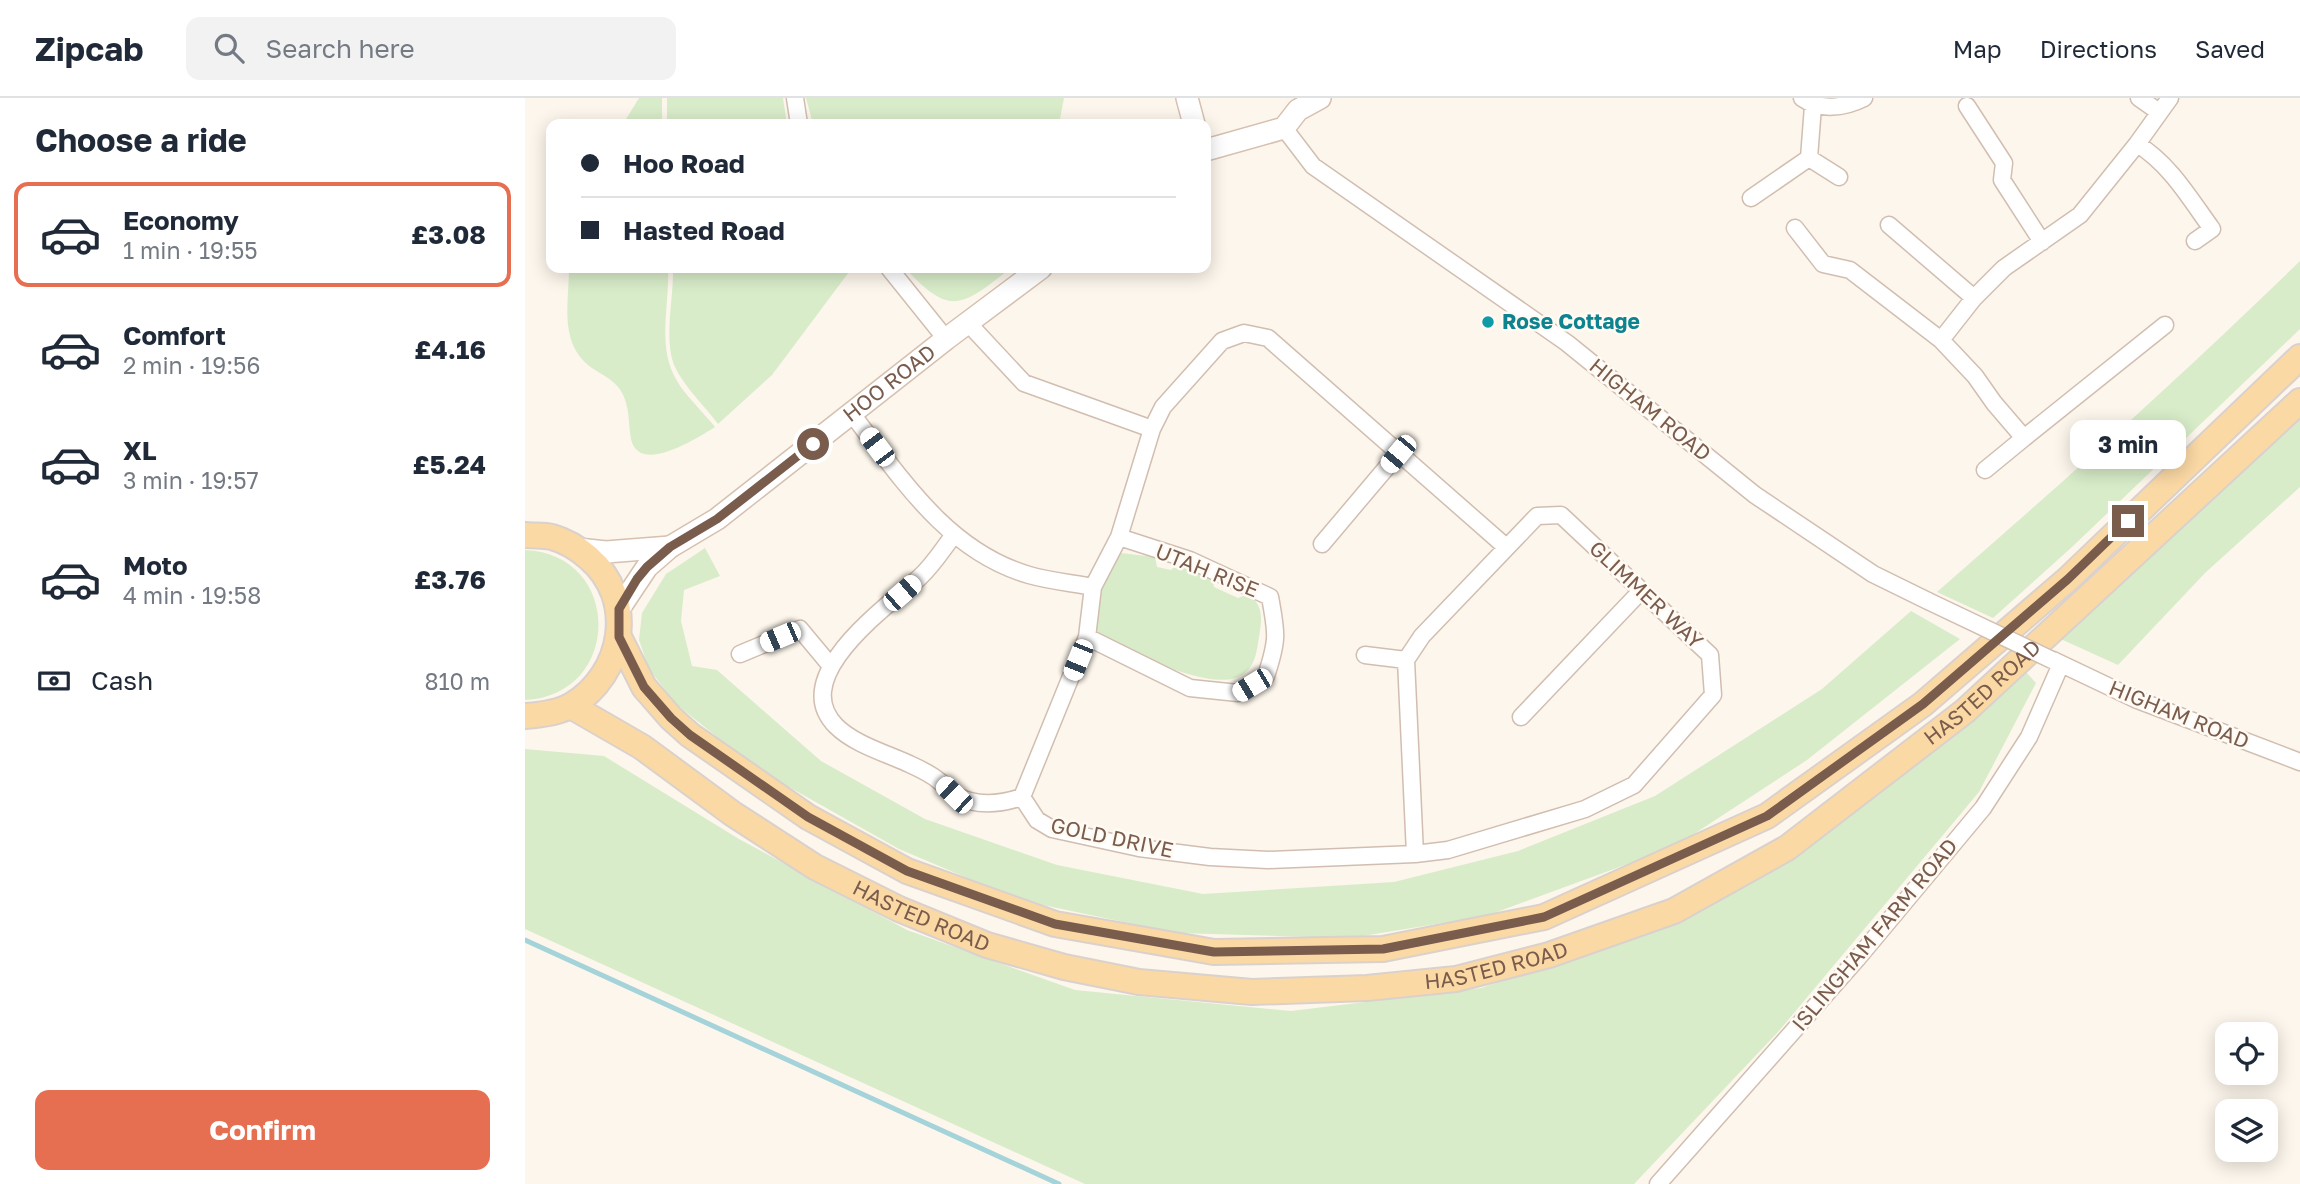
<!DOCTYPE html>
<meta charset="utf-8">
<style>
body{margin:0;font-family:"Golos Text",sans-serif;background:#f2f2f3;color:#1f2937;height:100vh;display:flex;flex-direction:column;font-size:26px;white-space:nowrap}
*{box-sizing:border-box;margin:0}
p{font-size:23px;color:#747a83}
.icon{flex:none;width:38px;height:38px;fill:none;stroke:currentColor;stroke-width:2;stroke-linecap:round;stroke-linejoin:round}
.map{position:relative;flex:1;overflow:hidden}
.sheet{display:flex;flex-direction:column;background:#fff;width:525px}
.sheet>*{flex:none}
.banner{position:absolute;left:21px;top:21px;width:665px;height:154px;border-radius:14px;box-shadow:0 4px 18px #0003;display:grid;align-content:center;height:154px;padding:0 35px;background:#fff}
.controls{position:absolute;left:1690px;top:924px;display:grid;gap:14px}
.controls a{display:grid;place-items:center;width:63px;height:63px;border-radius:14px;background:#fff;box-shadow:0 4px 18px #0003;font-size:35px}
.end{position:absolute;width:32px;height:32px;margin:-16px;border:9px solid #7a5c4d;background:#fff;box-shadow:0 0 0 4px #fff}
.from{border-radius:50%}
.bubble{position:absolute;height:49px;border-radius:14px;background:#fff;box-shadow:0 4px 18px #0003;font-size:23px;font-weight:700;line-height:49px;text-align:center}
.car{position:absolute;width:21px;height:42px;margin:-21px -10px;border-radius:9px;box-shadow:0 0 5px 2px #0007;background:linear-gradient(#fff 24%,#345 0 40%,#fff 0 76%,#345 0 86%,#fff 0)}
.banner b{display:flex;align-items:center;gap:24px;height:66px;font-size:26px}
.banner b+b{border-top:2px solid #e0e1e3}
.banner i{width:18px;height:18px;background:#1f2937}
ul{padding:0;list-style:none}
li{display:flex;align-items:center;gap:21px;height:105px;margin:0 14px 10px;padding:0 21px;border:4px solid transparent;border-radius:14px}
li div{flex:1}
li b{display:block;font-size:26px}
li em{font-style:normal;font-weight:700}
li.active{border-color:#e76f51}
li>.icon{width:63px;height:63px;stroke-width:1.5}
h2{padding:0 35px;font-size:32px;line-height:84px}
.pay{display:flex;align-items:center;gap:18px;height:77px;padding:0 35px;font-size:26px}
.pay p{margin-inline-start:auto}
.primary-button{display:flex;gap:14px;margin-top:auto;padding:14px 35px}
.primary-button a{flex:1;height:80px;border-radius:14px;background:#e76f51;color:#fff;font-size:28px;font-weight:700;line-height:80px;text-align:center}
header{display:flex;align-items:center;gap:42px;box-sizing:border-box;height:98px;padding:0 35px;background:#fff;border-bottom:2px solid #e0e1e3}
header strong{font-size:33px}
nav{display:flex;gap:38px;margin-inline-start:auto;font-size:24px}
.search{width:490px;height:63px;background:#f2f2f3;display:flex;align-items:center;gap:18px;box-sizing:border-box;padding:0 24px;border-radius:14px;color:#747a83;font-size:26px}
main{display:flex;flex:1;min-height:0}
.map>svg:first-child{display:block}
</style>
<header>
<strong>Zipcab</strong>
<div class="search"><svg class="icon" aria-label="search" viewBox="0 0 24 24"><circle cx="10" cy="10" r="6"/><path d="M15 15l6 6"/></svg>Search here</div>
<nav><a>Map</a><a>Directions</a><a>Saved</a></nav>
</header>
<main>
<section class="sheet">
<h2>Choose a ride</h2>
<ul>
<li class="active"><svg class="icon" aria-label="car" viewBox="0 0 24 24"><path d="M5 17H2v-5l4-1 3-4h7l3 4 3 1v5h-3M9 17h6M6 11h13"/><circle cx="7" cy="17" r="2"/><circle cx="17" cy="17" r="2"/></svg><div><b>Economy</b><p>1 min · 19:55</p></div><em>£3.08</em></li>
<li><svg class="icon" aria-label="car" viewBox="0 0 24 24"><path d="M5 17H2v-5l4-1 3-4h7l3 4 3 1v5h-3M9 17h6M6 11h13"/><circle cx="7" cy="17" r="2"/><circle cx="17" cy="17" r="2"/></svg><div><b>Comfort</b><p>2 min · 19:56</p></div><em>£4.16</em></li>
<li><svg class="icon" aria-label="car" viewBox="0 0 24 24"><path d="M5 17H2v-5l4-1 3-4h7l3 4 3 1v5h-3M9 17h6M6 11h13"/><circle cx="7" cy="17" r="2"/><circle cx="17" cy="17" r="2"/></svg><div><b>XL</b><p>3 min · 19:57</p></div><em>£5.24</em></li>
<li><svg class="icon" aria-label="car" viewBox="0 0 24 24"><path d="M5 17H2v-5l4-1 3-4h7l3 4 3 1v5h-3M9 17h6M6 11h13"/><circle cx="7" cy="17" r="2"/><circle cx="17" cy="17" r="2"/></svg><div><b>Moto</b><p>4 min · 19:58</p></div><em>£3.76</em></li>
</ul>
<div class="pay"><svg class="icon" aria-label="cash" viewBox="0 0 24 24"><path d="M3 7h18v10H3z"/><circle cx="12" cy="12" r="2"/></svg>Cash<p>810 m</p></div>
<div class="primary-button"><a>Confirm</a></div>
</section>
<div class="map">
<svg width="1775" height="1086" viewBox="0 0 1775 1086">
<rect width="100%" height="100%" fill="#fdf6ec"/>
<path fill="#d8ecc9" d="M114 0H137V26H98Z
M142 0H258L262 26H142Z
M281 0H539L534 26H288Z
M1775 163V231L1547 449 1468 520 1412 494C1536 386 1658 277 1775 163Z
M44 170H143C145 207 131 248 152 283 160 297 179 315 190 329 174 339 114 378 106 341 103 324 105 308 96 293 88 280 74 276 63 267 34 243 44 203 44 170Z
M148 170H327L247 277 193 326C179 307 160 290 150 269 138 242 149 199 148 170Z
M380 170H486C437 208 426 220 380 170Z
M1775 313V389L1680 475 1593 567 1529 538Z
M180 450 195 478 159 492 156 523 167 568 192 572 296 663 400 721 532 767 678 796 869 784 993 753 1130 698 1297 591 1386 513 1435 541 1282 662 1149 749 961 818 825 840 651 835 494 802 374 751 232 671 151 606 124 571 114 542 117 515 141 476Z
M0 452C98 456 98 597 0 602Z
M596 455 630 459 632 469 646 472 652 466 687 480 689 489 713 500 723 496C739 508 737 521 734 539 732 551 731 565 721 574 693 601 601 551 571 535L568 529 572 488 589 456Z
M1500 573 1511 585 1454 694 1253 934 1109 1086H560L0 831V651L79 658 214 741 382 832 550 892 766 913 956 890 1142 828 1236 778 1375 679Z"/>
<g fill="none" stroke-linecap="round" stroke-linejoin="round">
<path stroke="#a5d3da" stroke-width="5" d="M0 842 534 1086"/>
<defs>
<path id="street" d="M270 0 274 26
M1277 0C1295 13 1319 10 1339 0
M1614 0 1634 14
M1442 8 1479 65 1477 82 1517 144
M759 30 788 68 1042 245 1230 397 1348 476 1403 503
M1612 46C1645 66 1665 101 1687 131L1670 143
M1284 60 1314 79
M1226 100 1284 60 1288 8
M1364 127 1449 200
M1270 130 1298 166 1325 172 1416 242
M364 170 421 241
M443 225 499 285 627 331
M327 316C376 380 422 453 504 477 525 483 547 485 568 489L562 539 497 699 512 722 527 731 614 750 685 759 743 762 890 756 923 752 1060 711 1109 687 1188 597 1185 557 1036 417 1012 418 897 538 881 562
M1499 340 1640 227
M1460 372 1499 340 1469 305 1450 278 1416 242 1449 200 1479 170 1555 117 1612 46 1645 0
M428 438C418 451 408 467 395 479 362 509 262 578 311 628 329 646 360 655 382 665 393 670 405 675 414 683 420 687 424 694 430 697 451 709 476 706 497 699
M797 446 873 356
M568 489 594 439 627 331 638 309 697 243 719 235 743 240 981 449
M562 539 665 590 713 595 741 578C753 542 752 536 745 499L665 462 594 439
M215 556 275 531 305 567
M840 557 881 562 890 756
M1528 562 1610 601 1775 664
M996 619 1116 493
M1133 1086 1332 861 1458 710 1504 639 1536 566"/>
<g id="secondary">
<path d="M662 0 669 26"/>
<path d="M681 52 759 30 773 12 795 0"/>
<path d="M53 451 81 454 145 449"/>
<path id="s1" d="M94 511 122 469 145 449 192 421 421 241 516 170"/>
</g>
<g id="primary">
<path d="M0 437C9 438 19 437 27 439 41 443 54 451 64 460 112 501 99 576 47 607 33 615 16 617 0 618"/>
<path d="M94 539 119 589 146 620 165 637 283 719 382 773 530 826 689 854 858 851 1019 819 1242 718 1398 606 1543 481 1775 259"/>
<path id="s2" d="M46 608 117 649 208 716 290 769 374 811 462 847 539 869 614 884 727 894 842 890 931 881 1024 857 1149 813 1262 750 1440 613 1775 303"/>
</g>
</defs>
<use href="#street" stroke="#d1beb0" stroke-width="19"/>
<use href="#secondary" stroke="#d6c0b0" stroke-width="24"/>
<use href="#primary" stroke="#dad1cd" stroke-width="28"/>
<use href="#street" stroke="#fff" stroke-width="16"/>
<use href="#secondary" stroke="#fff" stroke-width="21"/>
<use href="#primary" stroke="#fbd9a5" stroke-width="24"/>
<defs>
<path id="street-bridge" d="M1403 503 1527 562"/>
</defs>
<use href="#street-bridge" stroke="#d1beb0" stroke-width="19" stroke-linecap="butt"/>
<use href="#street-bridge" stroke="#fff" stroke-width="16"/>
</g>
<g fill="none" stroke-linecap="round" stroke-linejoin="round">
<path stroke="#7a5c4d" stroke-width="9" d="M288 346 192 421 145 449 122 469 112 481 94 511V539L119 589 146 620 165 637 283 719 382 773 530 826 689 854 858 851 1019 819 1242 718 1398 606 1543 481 1603 423"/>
</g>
<circle fill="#0f9aa8" stroke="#fffaf3" stroke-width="2.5" cx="963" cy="224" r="7"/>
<g text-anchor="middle" stroke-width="5" stroke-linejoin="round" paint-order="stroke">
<g font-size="21" font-weight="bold" fill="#0d838f" stroke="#fffaf3" text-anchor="start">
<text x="977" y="231">Rose Cottage</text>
</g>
<g font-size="21" fill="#7a5c4d" stroke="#fffaf3">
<text dy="7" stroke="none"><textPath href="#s1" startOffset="355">HOO ROAD</textPath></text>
<text transform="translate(1125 312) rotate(39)" y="7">HIGHAM ROAD</text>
<text transform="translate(682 473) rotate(22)" y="7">UTAH RISE</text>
<text transform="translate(1121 497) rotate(43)" y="7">GLIMMER WAY</text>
<text dy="7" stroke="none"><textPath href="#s2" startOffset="1564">HASTED ROAD</textPath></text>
<text transform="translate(1654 617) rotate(22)" y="7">HIGHAM ROAD</text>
<text transform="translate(587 740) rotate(12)" y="7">GOLD DRIVE</text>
<text dy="7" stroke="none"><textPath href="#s2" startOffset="410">HASTED ROAD</textPath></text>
<text transform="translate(1350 837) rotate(-50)" y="7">ISLINGHAM FARM ROAD</text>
<text dy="7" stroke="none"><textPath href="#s2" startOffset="998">HASTED ROAD</textPath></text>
</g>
</g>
</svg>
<div class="controls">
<a><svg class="icon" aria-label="locate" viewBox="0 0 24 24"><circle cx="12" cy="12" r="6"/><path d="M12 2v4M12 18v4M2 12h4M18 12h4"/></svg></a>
<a><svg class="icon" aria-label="layers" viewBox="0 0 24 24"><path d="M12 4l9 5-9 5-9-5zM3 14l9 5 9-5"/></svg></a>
</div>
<i class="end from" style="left:288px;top:346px"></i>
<i class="end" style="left:1603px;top:423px"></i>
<div class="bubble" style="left:1545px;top:322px;width:116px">3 min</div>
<i class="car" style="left:352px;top:349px;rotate:323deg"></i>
<i class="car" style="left:873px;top:356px;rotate:220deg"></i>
<i class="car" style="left:377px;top:495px;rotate:49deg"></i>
<i class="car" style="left:255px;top:539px;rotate:247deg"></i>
<i class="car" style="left:553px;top:562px;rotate:202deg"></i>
<i class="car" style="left:727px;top:587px;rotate:239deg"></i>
<i class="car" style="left:429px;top:697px;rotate:314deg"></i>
<div class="banner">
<b><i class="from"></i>Hoo Road</b>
<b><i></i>Hasted Road</b>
</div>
</div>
</main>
